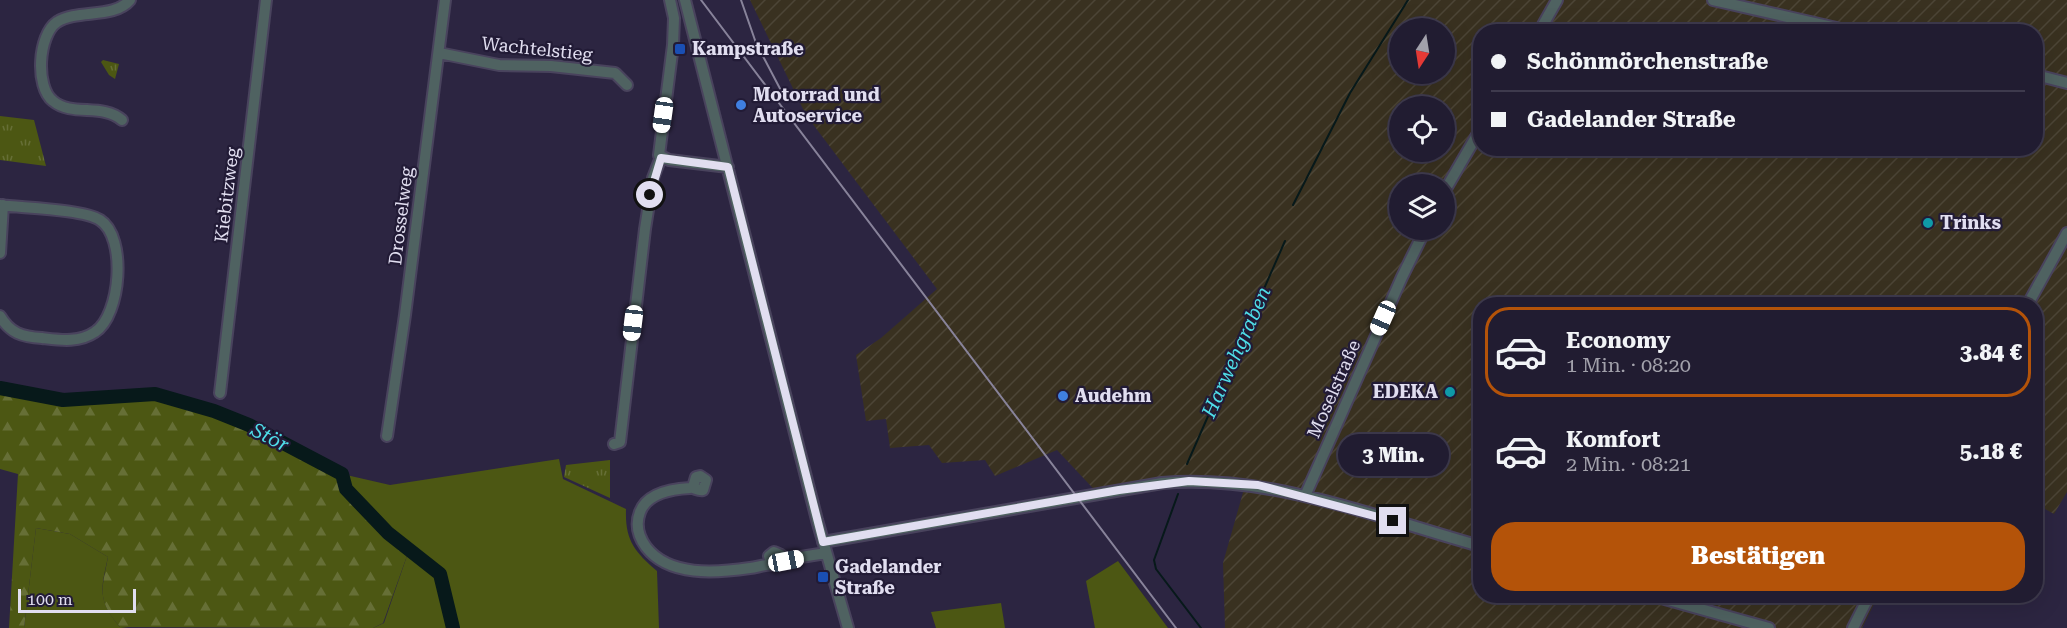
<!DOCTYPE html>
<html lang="de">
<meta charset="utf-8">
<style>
body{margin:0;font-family:"Roboto Serif",serif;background:#292539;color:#f1f3f6;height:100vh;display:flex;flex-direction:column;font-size:22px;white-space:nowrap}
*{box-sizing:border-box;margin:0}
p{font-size:20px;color:#a2a1ab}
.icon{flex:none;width:33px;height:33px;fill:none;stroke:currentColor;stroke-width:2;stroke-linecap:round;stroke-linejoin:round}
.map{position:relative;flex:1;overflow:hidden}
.panel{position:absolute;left:1473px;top:297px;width:570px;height:306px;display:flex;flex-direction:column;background:#211c31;border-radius:24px;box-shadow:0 6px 24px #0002,0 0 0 2px #3e3a4d}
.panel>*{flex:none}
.top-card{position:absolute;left:1473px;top:24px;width:570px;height:132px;border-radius:24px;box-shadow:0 6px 24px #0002,0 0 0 2px #3e3a4d;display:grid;align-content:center;height:132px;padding:0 18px;background:#211c31}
.needle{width:39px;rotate:192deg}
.fabs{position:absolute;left:1389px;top:18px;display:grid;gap:12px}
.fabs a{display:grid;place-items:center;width:66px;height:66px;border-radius:50%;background:#211c31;box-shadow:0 6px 24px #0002,0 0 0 2px #3e3a4d;font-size:30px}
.scale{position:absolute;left:18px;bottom:15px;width:118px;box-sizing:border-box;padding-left:6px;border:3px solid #e1def0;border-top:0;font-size:16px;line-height:21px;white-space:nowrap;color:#e1def0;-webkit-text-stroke:4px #221b36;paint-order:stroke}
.end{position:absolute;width:27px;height:27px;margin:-14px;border:8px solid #e1def0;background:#111;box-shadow:0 0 0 3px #111}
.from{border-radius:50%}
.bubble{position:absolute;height:42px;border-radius:21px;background:#211c31;box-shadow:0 6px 24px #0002,0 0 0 2px #3e3a4d;font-size:20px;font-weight:800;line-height:42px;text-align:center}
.car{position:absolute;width:18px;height:36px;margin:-18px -9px;border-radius:8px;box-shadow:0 0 4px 2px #0007;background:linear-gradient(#fff 24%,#345 0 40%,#fff 0 76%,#345 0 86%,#fff 0)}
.top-card b{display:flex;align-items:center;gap:21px;height:57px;font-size:22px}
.top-card b+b{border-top:2px solid #3e3a4d}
.top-card i{width:15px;height:15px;background:#f1f3f6}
ul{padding:10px 0 0;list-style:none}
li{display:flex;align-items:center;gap:18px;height:90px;margin:0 12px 9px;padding:0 6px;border:3px solid transparent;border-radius:24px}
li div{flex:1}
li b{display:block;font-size:22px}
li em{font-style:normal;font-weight:800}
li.current{border-color:#b45309}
li>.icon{width:54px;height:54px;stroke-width:1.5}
.primary-button{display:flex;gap:12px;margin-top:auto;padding:12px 18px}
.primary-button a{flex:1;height:69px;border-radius:24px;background:#b45309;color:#fff;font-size:24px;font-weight:800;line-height:69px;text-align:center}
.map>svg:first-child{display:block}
</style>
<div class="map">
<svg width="2067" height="628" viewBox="0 0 2067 628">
<defs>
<pattern id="industrial-furrows" width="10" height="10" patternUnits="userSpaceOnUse" patternTransform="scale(1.5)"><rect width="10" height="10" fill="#393120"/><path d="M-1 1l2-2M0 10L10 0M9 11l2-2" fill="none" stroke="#4c4536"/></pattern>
<pattern id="forest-firs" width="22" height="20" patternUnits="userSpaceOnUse" patternTransform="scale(1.5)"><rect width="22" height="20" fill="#4c5713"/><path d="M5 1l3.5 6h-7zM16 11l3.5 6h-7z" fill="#666f36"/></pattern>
<pattern id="park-tufts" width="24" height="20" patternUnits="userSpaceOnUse" patternTransform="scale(1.5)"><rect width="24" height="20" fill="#4c5713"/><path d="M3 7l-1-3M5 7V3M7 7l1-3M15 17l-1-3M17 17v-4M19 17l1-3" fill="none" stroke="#666f36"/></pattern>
</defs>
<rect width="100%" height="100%" fill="#2c2541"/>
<path fill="url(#industrial-furrows)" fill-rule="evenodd" d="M750 0H2067V492L2054 514 2036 504V304H1480V596H1878L1862 628H1225L1223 563 1244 489 1183 486 1104 500 1057 450 995 476 985 460 942 463 929 445 890 448 886 419 866 421 856 355 881 338 937 289 806 115ZM1400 28H1444V74H1400ZM1480 32H2036V148H1480ZM1400 106H1444V152H1400ZM1400 184H1444V230H1400Z"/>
<path fill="#4c5713" d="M559 459 563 479 626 509C625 540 634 551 657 571L659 628H373L384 623 409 550C385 531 350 504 342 474L390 485Z
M36 528 70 534 108 557C101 589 97 600 120 627L129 628H24Z
M1118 561 1168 628H1095L1086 581Z
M1001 603 1005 628H936L931 612Z"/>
<path fill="url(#forest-firs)" d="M0 392 63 400 155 394 214 411 249 425 342 474C350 504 385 531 409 550L383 623 373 628 120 627C96 599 102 590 108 557L70 534 36 528 24 628H9L18 474 0 469Z"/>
<path fill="url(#park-tufts)" d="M103 60 119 64 115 79 109 75 101 62Z
M0 116 34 120 46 166 0 160Z
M610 460V498L564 477 566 465Z"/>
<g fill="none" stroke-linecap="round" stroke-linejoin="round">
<path stroke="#07191a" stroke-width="2" d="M1293 205 1350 93 1408 0
M1187 464 1285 241
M1178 494 1154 560 1156 569 1201 628"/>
<path stroke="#07191a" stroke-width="14" d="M0 388 63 400 155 394 214 411 249 425 342 474 346 489 388 533 440 574 453 628"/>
<defs>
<path id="minor" d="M670 0 674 18 673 45 659 155 669 160 728 167
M685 0 817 520 848 628
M1713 0 1854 32
M1539 32 1557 0
M439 53 499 65 551 66 615 73 627 85
M2036 75 2067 83
M122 120C103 103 72 117 53 101 35 87 38 35 57 22 78 9 114 19 130 0
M1444 192 1480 130
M0 205C23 208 83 209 100 220 127 237 121 315 95 332 79 343 60 340 42 338 22 337 10 333 0 316
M0 253 3 205
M2028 304 2067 233
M220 393 266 0
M387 436 405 315 445 0
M614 444 620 442 645 229 653 178 661 157
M693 487 696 477 700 476 706 480 703 490C697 491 694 487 690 488 671 489 647 493 640 512 635 525 638 536 646 547 669 577 716 573 750 568 759 567 768 563 777 565L782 560 826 553
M1305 496 1402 277 1425 230
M823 542 1162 483C1271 474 1376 517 1480 546
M771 563 769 556 774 552 781 555 782 560
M1654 596 1769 628
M1853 628 1869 596"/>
</defs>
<use href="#minor" stroke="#49435d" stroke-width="14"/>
<use href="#minor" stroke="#4f6261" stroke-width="10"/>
<path stroke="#88839a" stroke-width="2" d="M701 0 1176 628
M741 0 756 43 786 100"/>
</g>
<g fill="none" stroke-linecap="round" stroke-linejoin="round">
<path stroke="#e1def0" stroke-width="8" d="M650 195 661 158 728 167 823 542 1119 490 1189 481 1258 485 1393 521"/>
</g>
<g fill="#1a4fb4" stroke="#221b36" stroke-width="2">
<rect x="674" y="43" width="12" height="12" rx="3"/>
<rect x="817" y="571" width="12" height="12" rx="3"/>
</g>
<g fill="#3f7fe0" stroke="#221b36" stroke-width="2">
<circle cx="741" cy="105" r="6"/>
<circle cx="1063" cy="396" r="6"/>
</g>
<g fill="#0f9aa8" stroke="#221b36" stroke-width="2">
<circle cx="1928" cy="223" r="6"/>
<circle cx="1450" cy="392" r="6"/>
</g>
<g text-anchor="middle" stroke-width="4.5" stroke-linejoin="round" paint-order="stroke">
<g font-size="18" fill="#e1def0" stroke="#221b36">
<text transform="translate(537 49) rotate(6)" y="6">Wachtelstieg</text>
<text transform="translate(227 195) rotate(-83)" y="6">Kiebitzweg</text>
<text transform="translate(401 216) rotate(-83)" y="6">Drosselweg</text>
<text transform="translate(1334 389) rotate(-66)" y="6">Moselstraße</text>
</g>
<g font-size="18" font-weight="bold" fill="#e1def0" stroke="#221b36" text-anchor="start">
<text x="692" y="55">Kampstraße</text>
<text x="753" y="101">Motorrad und<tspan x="753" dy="21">Autoservice</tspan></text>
<text x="1940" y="229">Trinks</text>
<text x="1438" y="398" text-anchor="end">EDEKA</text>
<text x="1075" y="402">Audehm</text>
<text x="835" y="573">Gadelander<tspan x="835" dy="21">Straße</tspan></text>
</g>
<g font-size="20" font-style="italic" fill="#4fdee9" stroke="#221b36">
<text transform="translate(1236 352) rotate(-66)" y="7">Harwehgraben</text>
<text transform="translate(270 437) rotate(27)" y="7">Stör</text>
</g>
</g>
</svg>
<div class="fabs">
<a><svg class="needle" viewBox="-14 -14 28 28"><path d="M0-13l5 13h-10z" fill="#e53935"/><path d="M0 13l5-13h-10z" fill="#a2a1ab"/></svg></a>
<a><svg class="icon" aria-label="locate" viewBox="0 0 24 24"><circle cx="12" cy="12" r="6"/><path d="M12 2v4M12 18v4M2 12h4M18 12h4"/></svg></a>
<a><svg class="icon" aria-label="layers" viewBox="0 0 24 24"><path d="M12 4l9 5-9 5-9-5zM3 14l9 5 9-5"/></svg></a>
</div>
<div class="scale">100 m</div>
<i class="end from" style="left:650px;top:195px"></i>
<i class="end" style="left:1393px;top:521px"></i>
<div class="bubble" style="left:1338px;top:434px;width:111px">3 Min.</div>
<i class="car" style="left:663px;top:115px;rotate:188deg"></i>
<i class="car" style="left:1383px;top:318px;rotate:204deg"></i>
<i class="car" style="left:633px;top:323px;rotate:187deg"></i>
<i class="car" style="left:786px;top:561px;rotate:79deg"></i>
<div class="top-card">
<b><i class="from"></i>Schönmörchenstraße</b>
<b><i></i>Gadelander Straße</b>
</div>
<section class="panel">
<ul>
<li class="current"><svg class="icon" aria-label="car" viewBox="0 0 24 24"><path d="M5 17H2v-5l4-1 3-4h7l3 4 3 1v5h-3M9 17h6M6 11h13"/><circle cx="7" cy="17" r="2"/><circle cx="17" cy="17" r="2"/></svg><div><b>Economy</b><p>1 Min. · 08:20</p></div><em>3.84 €</em></li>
<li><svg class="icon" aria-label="car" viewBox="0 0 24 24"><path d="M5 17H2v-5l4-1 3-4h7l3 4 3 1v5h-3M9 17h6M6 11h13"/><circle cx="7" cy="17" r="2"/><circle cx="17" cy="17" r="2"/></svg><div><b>Komfort</b><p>2 Min. · 08:21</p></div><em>5.18 €</em></li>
</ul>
<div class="primary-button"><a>Bestätigen</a></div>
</section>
</div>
